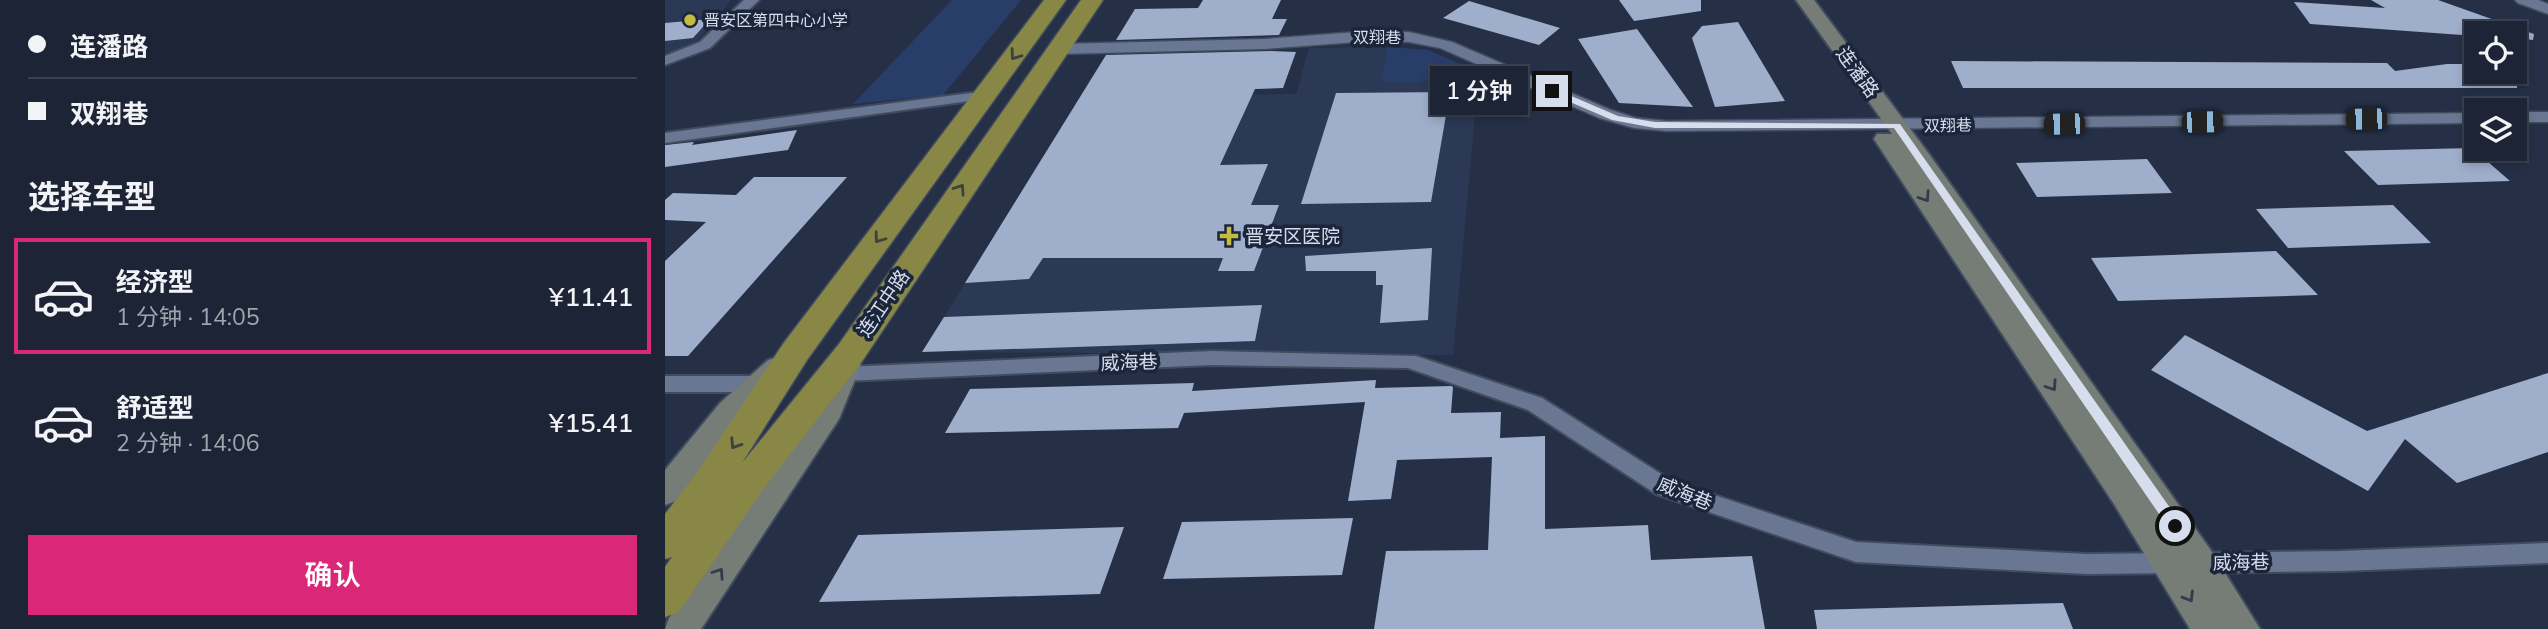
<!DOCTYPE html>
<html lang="zh">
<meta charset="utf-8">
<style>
body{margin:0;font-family:Mulish,"Noto Sans SC",sans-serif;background:#252c3d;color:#f1f3f6;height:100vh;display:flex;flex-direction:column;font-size:26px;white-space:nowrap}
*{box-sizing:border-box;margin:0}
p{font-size:23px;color:#a0a4ad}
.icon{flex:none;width:38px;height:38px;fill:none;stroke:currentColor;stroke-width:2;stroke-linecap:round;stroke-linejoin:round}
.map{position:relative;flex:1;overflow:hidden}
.panel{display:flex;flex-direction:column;background:#1c2435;width:665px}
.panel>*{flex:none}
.guide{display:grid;align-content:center;height:154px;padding:0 28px;background:#1c2435}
.fabs{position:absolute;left:1799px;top:21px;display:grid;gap:14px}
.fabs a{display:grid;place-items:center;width:63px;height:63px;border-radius:0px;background:#1c2435;box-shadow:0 4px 10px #0003,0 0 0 2px #3a4150;font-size:35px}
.end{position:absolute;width:32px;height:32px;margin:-16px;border:9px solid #d6deed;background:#111;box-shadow:0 0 0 4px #111}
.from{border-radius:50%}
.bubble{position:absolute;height:49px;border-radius:0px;background:#1c2435;box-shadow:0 4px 10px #0003,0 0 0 2px #3a4150;font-size:23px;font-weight:600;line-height:49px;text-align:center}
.car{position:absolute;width:21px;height:42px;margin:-21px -10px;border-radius:9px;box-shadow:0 0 5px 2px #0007;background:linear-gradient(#222 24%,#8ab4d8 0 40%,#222 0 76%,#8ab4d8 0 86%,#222 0)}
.guide b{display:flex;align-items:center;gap:24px;height:66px;font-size:26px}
.guide b+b{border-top:2px solid #3a4150}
.guide i{width:18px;height:18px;background:#f1f3f6}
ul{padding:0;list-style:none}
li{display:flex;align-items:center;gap:21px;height:116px;margin:0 14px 10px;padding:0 14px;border:4px solid transparent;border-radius:0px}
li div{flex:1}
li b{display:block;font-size:26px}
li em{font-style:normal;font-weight:600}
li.active{border-color:#db2777}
li>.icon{width:63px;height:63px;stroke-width:1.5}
h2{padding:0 28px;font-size:32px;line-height:84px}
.button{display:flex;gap:14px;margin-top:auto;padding:14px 28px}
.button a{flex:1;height:80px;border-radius:0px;background:#db2777;color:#fff;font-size:28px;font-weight:600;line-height:80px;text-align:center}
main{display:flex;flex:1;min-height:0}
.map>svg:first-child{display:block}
</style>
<main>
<section class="panel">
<div class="guide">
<b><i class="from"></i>连潘路</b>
<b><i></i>双翔巷</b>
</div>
<h2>选择车型</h2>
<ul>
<li class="active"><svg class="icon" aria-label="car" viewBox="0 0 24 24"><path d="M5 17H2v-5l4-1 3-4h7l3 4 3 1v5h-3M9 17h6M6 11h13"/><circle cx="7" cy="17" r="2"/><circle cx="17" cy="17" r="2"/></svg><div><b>经济型</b><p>1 分钟 · 14:05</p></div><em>¥11.41</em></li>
<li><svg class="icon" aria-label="car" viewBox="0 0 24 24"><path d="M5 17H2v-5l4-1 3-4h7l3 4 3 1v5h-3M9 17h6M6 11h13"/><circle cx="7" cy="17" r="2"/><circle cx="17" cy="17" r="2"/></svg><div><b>舒适型</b><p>2 分钟 · 14:06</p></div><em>¥15.41</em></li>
</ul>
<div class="button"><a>确认</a></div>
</section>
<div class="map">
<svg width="1883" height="629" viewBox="0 0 1883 629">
<rect width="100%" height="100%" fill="#253047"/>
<path fill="#2b3956" d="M0 0H66L34 39 19 50 0 57Z
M716 47 763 50 814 72 788 355 257 352 417 96 631 94 644 48Z"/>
<path fill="#293d69" d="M287 0H356L278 95 188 104Z
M723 47 763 50 802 67 751 83 715 82Z"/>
<path fill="#9faecb" d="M538 0H616L607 19H622L614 35 451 40 470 9 533 8Z
M954 0H1036V11L969 21Z
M1706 0H1773L1869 34 1868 40 1850 38V33H1811V36L1645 24 1629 2 1720 8Z
M804 1 895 28 874 45 778 18Z
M45 19 28 38 0 41V23Z
M1073 22 1120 101 1050 107 1027 38 1037 26Z
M972 29 1028 107 954 103 913 39Z
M606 51 631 52 618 88 590 89 555 165 603 164 586 205H614L589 271H553L558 258H378L364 279 300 283 441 55Z
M1286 61 1722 63 1730 71 1782 64H1811V72H1852V88H1298Z
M785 92 766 202 636 204 671 93Z
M132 130 123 150 0 167V145L29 142 27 145Z
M1807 148 1845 181 1713 185 1679 151Z
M1482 159 1507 193 1372 197 1351 163Z
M89 177H182L23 356H0V261L41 222 0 220V200L8 193 71 195Z
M1728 205 1766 243 1623 248 1591 209Z
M767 248 763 320 715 323 718 285H711V271H641L640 256Z
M1611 251 1653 295 1453 301 1426 258Z
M597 305 590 341 257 352 279 317Z
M1520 335 1702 431 1883 373V452L1792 483 1740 439 1703 491 1486 370Z
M711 380 710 388 786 386 788 387 786 413 836 412 835 438 880 436V529L983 525 986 560 1087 556 1100 629H709L721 551 823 550 827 457 732 460 726 499 683 501 700 402 519 413 513 428 280 433 305 389 529 383 527 391Z
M688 518 677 575 498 579 517 522Z
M459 527 435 594 154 602 193 535Z
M1398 603 1408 629H1152L1149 610Z"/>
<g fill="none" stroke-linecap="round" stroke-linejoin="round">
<defs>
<path id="minor" d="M79 0H94L45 48 0 65V56L35 42Z
M321 91 328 95 326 98 0 143V133Z
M547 351 751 356 877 398 1007 481 1191 542 1422 554 1676 551 1883 543V563L1676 571 1422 574 1191 562 991 494 863 410 743 368 547 365 179 381 172 379 169 374 172 369 179 367Z
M0 376H94L101 379 104 384 101 389 94 392H0Z"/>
<path id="tertiary" d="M1850 0H1873L1883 4V14L1853 3Z
M705 31 744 32 787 42 946 110 971 118 1002 121 1811 113V123L1002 131 969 128 934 118 775 48 744 42 705 41 599 49 393 54 385 49 393 44 599 39Z
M1850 112H1883V122H1850Z"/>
<path id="secondary" d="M1131 0H1149L1264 154 1547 552 1595 629H1525L1449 504 1209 139 1212 134H1227Z
M182 355 192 358 196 365 174 419 36 629H0L4 618 151 407 172 358Z
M113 357 123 360 127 367 123 374 75 419 11 501 0 505V470L55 403 103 360Z"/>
<path id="trunk" d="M379 0H401L142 360 77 463 174 344 416 0H438L198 360 96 492 14 612 0 617V567L7 557 0 559V514L31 474 118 344Z"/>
</defs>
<use href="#minor" stroke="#414b5f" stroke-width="4"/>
<use href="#tertiary" stroke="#414b5f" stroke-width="3"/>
<use href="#secondary" stroke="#414b5f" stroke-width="4"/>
<use href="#trunk" stroke="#414b5f" stroke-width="3"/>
<use href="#minor" fill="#697792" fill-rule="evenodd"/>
<use href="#tertiary" fill="#697792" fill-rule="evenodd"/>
<use href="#secondary" fill="#757d76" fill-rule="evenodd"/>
<use href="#trunk" fill="#888746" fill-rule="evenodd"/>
</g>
<defs><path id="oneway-chevron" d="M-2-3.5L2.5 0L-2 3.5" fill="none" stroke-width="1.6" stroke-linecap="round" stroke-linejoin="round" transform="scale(1.75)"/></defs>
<g stroke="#3c433f">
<use href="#oneway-chevron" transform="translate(350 55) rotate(126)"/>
<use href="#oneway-chevron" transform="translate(295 189) rotate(-56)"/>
<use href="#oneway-chevron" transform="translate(214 238) rotate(126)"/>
<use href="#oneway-chevron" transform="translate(70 444) rotate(123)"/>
</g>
<g stroke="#323c4a">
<use href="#oneway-chevron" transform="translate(1260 197) rotate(56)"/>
<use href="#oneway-chevron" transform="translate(1387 386) rotate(56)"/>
<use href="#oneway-chevron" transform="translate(54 573) rotate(-56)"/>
<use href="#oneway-chevron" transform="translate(1524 597) rotate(59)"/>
</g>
<path fill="#d6deed" d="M884 89H890L953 116 990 122 1235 124 1515 522V530H1505L1229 128H990L947 120 884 93Z"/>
<g fill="#c4bc3e" stroke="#1b263c" stroke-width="2.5">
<circle cx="25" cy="20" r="7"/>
<path d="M560.5 225.5h7v7h7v7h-7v7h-7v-7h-7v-7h7z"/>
</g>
<g text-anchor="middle" stroke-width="7" stroke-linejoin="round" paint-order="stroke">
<g font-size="16" fill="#d6deed" stroke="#1b263c" text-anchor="start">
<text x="39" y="26">晋安区第四中心小学</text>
</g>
<g font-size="16" fill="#d6deed" stroke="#1b263c">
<text x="712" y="43">双翔巷</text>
<text transform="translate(1283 125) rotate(-1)" y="6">双翔巷</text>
</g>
<g font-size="19" fill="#d6deed" stroke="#1b263c">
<text transform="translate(1193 72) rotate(54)" y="7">连潘路</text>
<text transform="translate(218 303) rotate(-56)" y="7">连江中路</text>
<text transform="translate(464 362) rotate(-2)" y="7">威海巷</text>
<text transform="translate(1020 493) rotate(22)" y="7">威海巷</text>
<text transform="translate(1576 562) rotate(-1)" y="7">威海巷</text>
</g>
<g font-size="19" fill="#d6deed" stroke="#1b263c" text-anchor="start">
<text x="580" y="243">晋安区医院</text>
</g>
</g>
</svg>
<div class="fabs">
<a><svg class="icon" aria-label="locate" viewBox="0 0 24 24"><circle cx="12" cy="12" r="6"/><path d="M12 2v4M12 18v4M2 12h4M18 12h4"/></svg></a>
<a><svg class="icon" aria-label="layers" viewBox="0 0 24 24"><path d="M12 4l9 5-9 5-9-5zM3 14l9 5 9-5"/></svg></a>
</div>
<i class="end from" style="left:1510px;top:526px"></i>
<i class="end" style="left:887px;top:91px"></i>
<div class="bubble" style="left:765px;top:66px;width:98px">1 分钟</div>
<i class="car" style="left:1701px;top:119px;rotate:269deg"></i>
<i class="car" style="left:1537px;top:122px;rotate:89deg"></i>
<i class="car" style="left:1399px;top:124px;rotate:269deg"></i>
</div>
</main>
